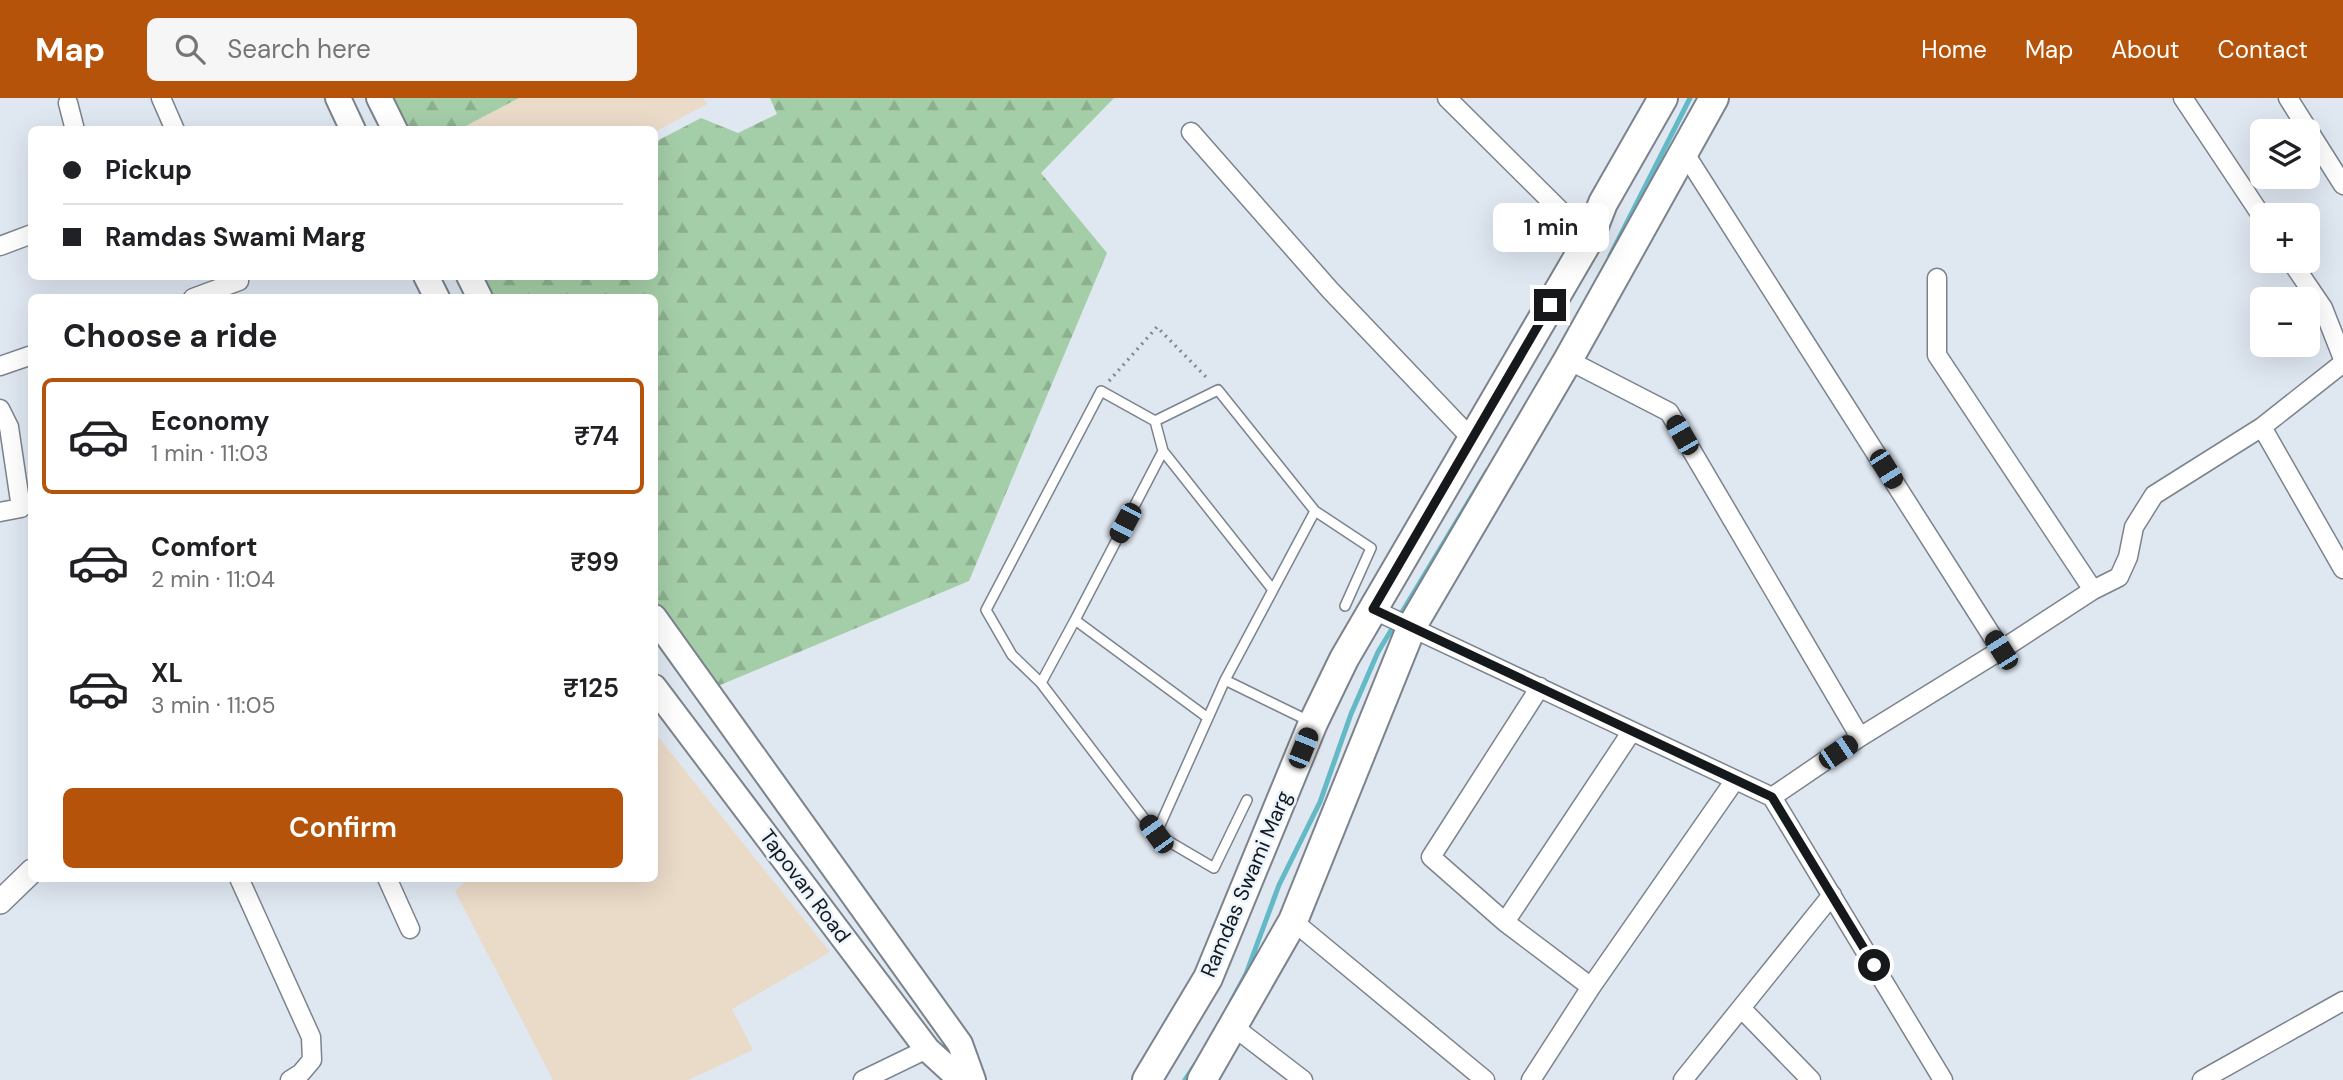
<!DOCTYPE html>
<meta charset="utf-8">
<style>
body{margin:0;font-family:"DM Sans",sans-serif;background:#f6f6f6;color:#202124;height:100vh;display:flex;flex-direction:column;font-size:26px;white-space:nowrap}
*{box-sizing:border-box;margin:0}
p{font-size:23px;color:#757577}
.icon{flex:none;width:38px;height:38px;fill:none;stroke:currentColor;stroke-width:2;stroke-linecap:round;stroke-linejoin:round}
.map{position:relative;flex:1;overflow:hidden}
.details{position:absolute;left:28px;top:196px;width:630px;height:588px;display:flex;flex-direction:column;background:#fff;border-radius:10px;box-shadow:0 7px 28px #0002}
.details>*{flex:none}
.banner{position:absolute;left:28px;top:28px;width:630px;height:154px;border-radius:10px;box-shadow:0 7px 28px #0002;display:grid;align-content:center;height:154px;padding:0 35px;background:#fff}
.buttons{position:absolute;left:2250px;top:21px;display:grid;gap:14px}
.buttons a{display:grid;place-items:center;width:70px;height:70px;border-radius:10px;background:#fff;box-shadow:0 7px 28px #0002;font-size:35px}
.end{position:absolute;width:32px;height:32px;margin:-16px;border:9px solid #16191c;background:#fff;box-shadow:0 0 0 4px #fff}
.from{border-radius:50%}
.bubble{position:absolute;height:49px;border-radius:10px;background:#fff;box-shadow:0 7px 28px #0002;font-size:23px;font-weight:600;line-height:49px;text-align:center}
.car{position:absolute;width:21px;height:42px;margin:-21px -10px;border-radius:9px;box-shadow:0 0 5px 2px #0007;background:linear-gradient(#222 24%,#8ab4d8 0 40%,#222 0 76%,#8ab4d8 0 86%,#222 0)}
.banner b{display:flex;align-items:center;gap:24px;height:66px;font-size:26px}
.banner b+b{border-top:2px solid #e0e0e0}
.banner i{width:18px;height:18px;background:#202124}
ul{padding:0;list-style:none}
li{display:flex;align-items:center;gap:21px;height:116px;margin:0 14px 10px;padding:0 21px;border:4px solid transparent;border-radius:10px}
li div{flex:1}
li b{display:block;font-size:26px}
li em{font-style:normal;font-weight:600}
li.current{border-color:#b45309}
li>.icon{width:63px;height:63px;stroke-width:1.5}
h2{padding:0 35px;font-size:32px;line-height:84px}
.action{display:flex;gap:14px;margin-top:auto;padding:14px 35px}
.action a{flex:1;height:80px;border-radius:10px;background:#b45309;color:#fff;font-size:28px;font-weight:600;line-height:80px;text-align:center}
header{display:flex;align-items:center;gap:42px;box-sizing:border-box;height:98px;padding:0 35px;background:#b45309;color:#fff}
header strong{font-size:33px}
nav{display:flex;gap:38px;margin-inline-start:auto;font-size:24px}
.search{width:490px;height:63px;background:#f6f6f6;display:flex;align-items:center;gap:18px;box-sizing:border-box;padding:0 24px;border-radius:10px;color:#757577;font-size:26px}
.map>svg:first-child{display:block}
</style>
<header>
<strong>Map</strong>
<div class="search"><svg class="icon" aria-label="search" viewBox="0 0 24 24"><circle cx="10" cy="10" r="6"/><path d="M15 15l6 6"/></svg>Search here</div>
<nav><a>Home</a><a>Map</a><a>About</a><a>Contact</a></nav>
</header>
<div class="map">
<svg width="2343" height="982" viewBox="0 0 2343 982">
<defs>
<pattern id="forest-firs" width="22" height="20" patternUnits="userSpaceOnUse" patternTransform="scale(1.75)"><rect width="22" height="20" fill="#a4cea7"/><path d="M5 1l3.5 6h-7zM16 11l3.5 6h-7z" fill="#8cb08f"/></pattern>
</defs>
<rect width="100%" height="100%" fill="#dfe7f1"/>
<path fill="#eadac8" d="M520 0H703L707 6 655 34 459 31Z
M655 635 830 854 732 911 753 952 688 982H553L455 793 468 781 654 780Z"/>
<path fill="url(#forest-firs)" d="M379 0H519L458 32 395 31Z
M770 0H1114L1041 75 1107 155 969 483 713 590 655 506 654 200 480 199 469 179 654 178 655 44 701 20 738 35 777 16Z"/>
<g fill="none" stroke-linecap="round" stroke-linejoin="round">
<path stroke="#63b9c6" stroke-width="5" d="M1610 158 1690 0
M1231 904 1246 876 1279 787 1320 704 1351 616 1378 554 1487 373
M1185 982 1195 967"/>
<defs>
<path id="service" d="M1155 323 1163 353
M1315 413 1371 450 1345 508
M1225 582 1315 413 1218 292 1155 323 1101 293 986 512 1012 557 1041 585 1156 736 1225 582 1311 624
M1041 585 1075 522
M1208 620 1075 522 1163 353 1273 492
M1156 736 1214 770 1247 702"/>
<path id="minor" d="M161 0 175 32
M1447 0 1589 141
M2183 0 2263 120
M2288 0 2343 87
M68 5 75 32
M1191 34 1330 192 1472 341
M1684 54 2001 552 1860 639 1772 699
M0 148 32 136
M2291 163 2323 210 2343 261
M1937 180V257L2093 492 2001 552
M193 200 239 183 237 178
M1568 262 1669 314 1860 639
M0 268 32 257
M0 311 9 329 21 410 0 414
M2262 329 2343 471
M2093 492 2119 479 2128 459 2134 429 2154 397 2262 329 2343 265
M1372 511 1772 699 1943 982
M239 780 311 939 312 962 301 975 290 982
M387 780 410 831
M1293 823 1485 982
M1505 824 1431 759 1540 589
M1591 889 1505 824 1632 633
M1234 929 1303 982
M863 982 927 951
M1531 982 1591 889 1735 682
M1683 982 1741 910
M1811 982 1741 910 1832 797
M2202 982 2343 903"/>
<path id="tertiary" d="M0 804 32 773"/>
<path id="secondary" d="M338 0 353 32
M379 0 395 32
M426 178 437 200
M469 178 480 200
M654 519 960 946 973 982
M654 589 927 951 961 982"/>
<path id="primary" d="M1147 982 1208 880 1313 625 1344 561 1589 141 1603 105 1663 0
M1202 982 1293 823 1412 528 1568 262 1714 0"/>
</defs>
<use href="#service" stroke="#7c838c" stroke-width="12"/>
<use href="#minor" stroke="#7c838c" stroke-width="21"/>
<use href="#tertiary" stroke="#7c838c" stroke-width="26"/>
<use href="#secondary" stroke="#7c838c" stroke-width="28"/>
<use href="#primary" stroke="#7c838c" stroke-width="32"/>
<path stroke="#83898f" stroke-width="3.5" stroke-dasharray="2 5" stroke-linecap="butt" d="M1109 283 1157 229 1209 282"/>
<use href="#service" stroke="#fff" stroke-width="9"/>
<use href="#minor" stroke="#fff" stroke-width="18"/>
<use href="#tertiary" stroke="#fff" stroke-width="23"/>
<use href="#secondary" stroke="#fff" stroke-width="24"/>
<use href="#primary" stroke="#fff" stroke-width="28"/>
</g>
<g fill="none" stroke-linecap="round" stroke-linejoin="round">
<path stroke="#16191c" stroke-width="9" d="M1550 207 1373 511 1772 699 1874 867"/>
</g>
<g text-anchor="middle" stroke-width="5" stroke-linejoin="round" paint-order="stroke">
<g font-size="21" fill="#16191c" stroke="#ecf5fe">
<text transform="translate(1246 786) rotate(-67)" y="7">Ramdas Swami Marg</text>
<text transform="translate(805 788) rotate(53)" y="7">Tapovan Road</text>
</g>
</g>
</svg>
<div class="buttons">
<a><svg class="icon" aria-label="layers" viewBox="0 0 24 24"><path d="M12 4l9 5-9 5-9-5zM3 14l9 5 9-5"/></svg></a>
<a>+</a>
<a>−</a>
</div>
<i class="end from" style="left:1874px;top:867px"></i>
<i class="end" style="left:1550px;top:207px"></i>
<div class="bubble" style="left:1493px;top:105px;width:116px">1 min</div>
<i class="car" style="left:1682px;top:337px;rotate:330deg"></i>
<i class="car" style="left:1886px;top:371px;rotate:148deg"></i>
<i class="car" style="left:1125px;top:425px;rotate:208deg"></i>
<i class="car" style="left:2001px;top:552px;rotate:328deg"></i>
<i class="car" style="left:1303px;top:650px;rotate:22deg"></i>
<i class="car" style="left:1838px;top:654px;rotate:56deg"></i>
<i class="car" style="left:1156px;top:736px;rotate:324deg"></i>
<div class="banner">
<b><i class="from"></i>Pickup</b>
<b><i></i>Ramdas Swami Marg</b>
</div>
<section class="details">
<h2>Choose a ride</h2>
<ul>
<li class="current"><svg class="icon" aria-label="car" viewBox="0 0 24 24"><path d="M5 17H2v-5l4-1 3-4h7l3 4 3 1v5h-3M9 17h6M6 11h13"/><circle cx="7" cy="17" r="2"/><circle cx="17" cy="17" r="2"/></svg><div><b>Economy</b><p>1 min · 11:03</p></div><em>₹74</em></li>
<li><svg class="icon" aria-label="car" viewBox="0 0 24 24"><path d="M5 17H2v-5l4-1 3-4h7l3 4 3 1v5h-3M9 17h6M6 11h13"/><circle cx="7" cy="17" r="2"/><circle cx="17" cy="17" r="2"/></svg><div><b>Comfort</b><p>2 min · 11:04</p></div><em>₹99</em></li>
<li><svg class="icon" aria-label="car" viewBox="0 0 24 24"><path d="M5 17H2v-5l4-1 3-4h7l3 4 3 1v5h-3M9 17h6M6 11h13"/><circle cx="7" cy="17" r="2"/><circle cx="17" cy="17" r="2"/></svg><div><b>XL</b><p>3 min · 11:05</p></div><em>₹125</em></li>
</ul>
<div class="action"><a>Confirm</a></div>
</section>
</div>
